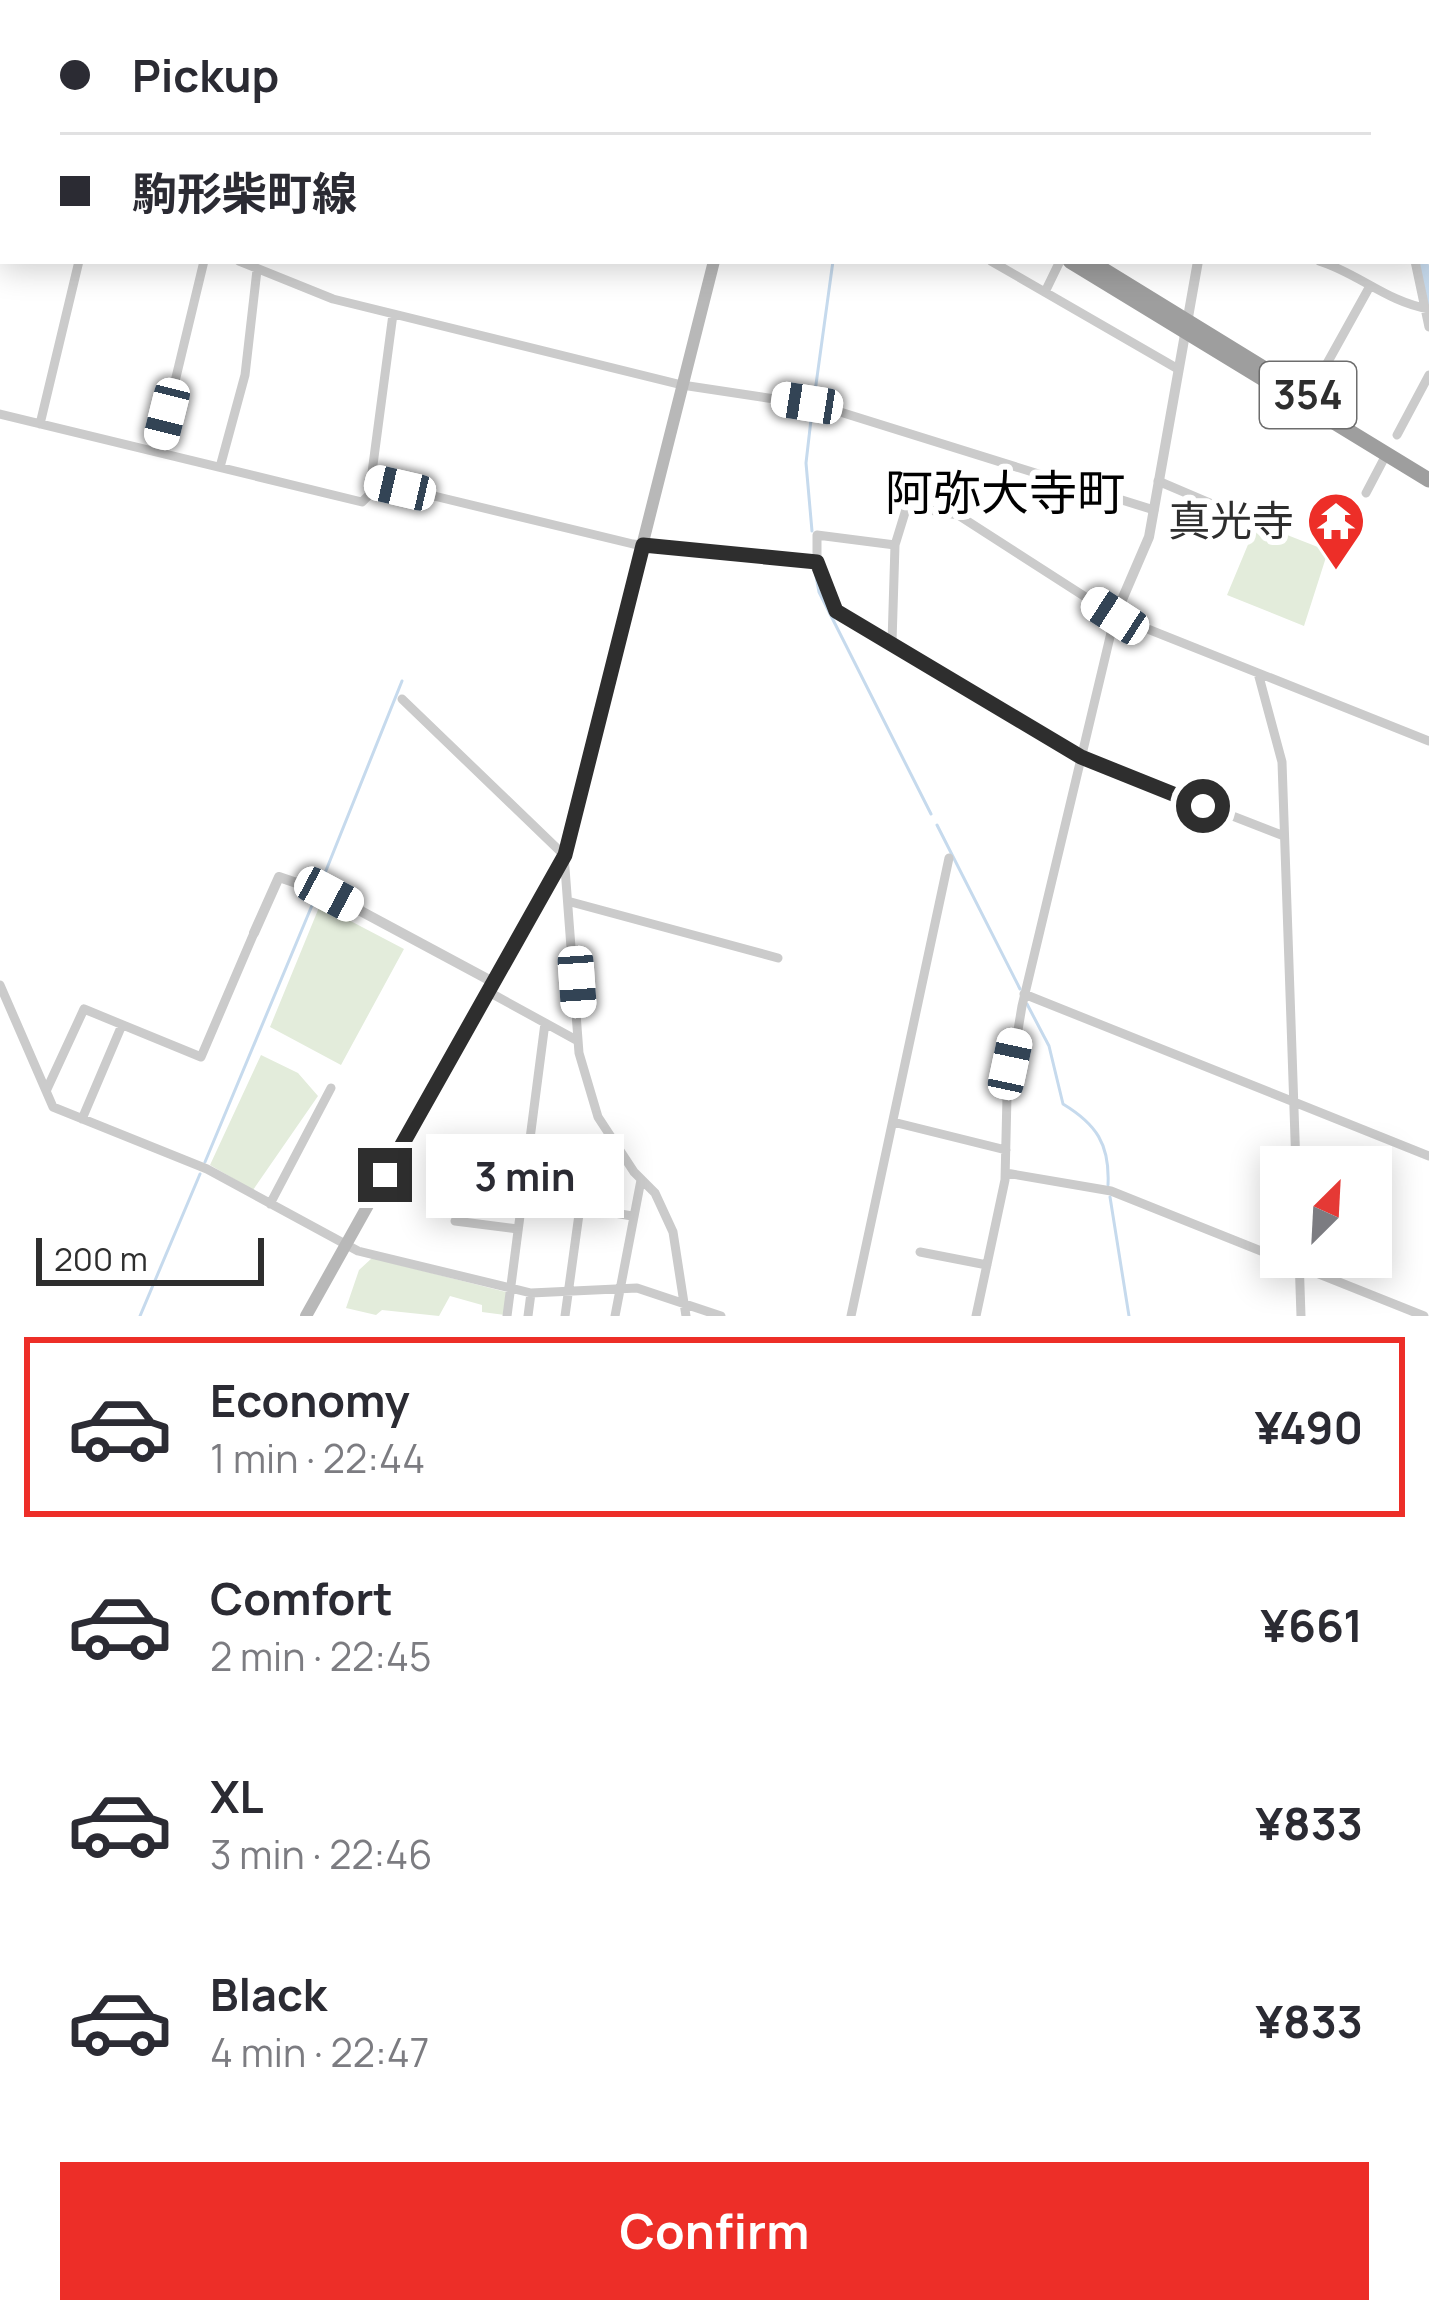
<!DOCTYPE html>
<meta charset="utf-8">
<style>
body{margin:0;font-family:Manrope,"Noto Sans JP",sans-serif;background:#f2f2f3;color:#2b2b33;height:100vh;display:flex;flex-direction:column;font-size:45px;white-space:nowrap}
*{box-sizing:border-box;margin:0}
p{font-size:39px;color:#7c7c81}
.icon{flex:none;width:66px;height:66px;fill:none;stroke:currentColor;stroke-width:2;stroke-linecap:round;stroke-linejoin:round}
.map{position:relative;height:1316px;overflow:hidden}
.sheet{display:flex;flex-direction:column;background:#fff;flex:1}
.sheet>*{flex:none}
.guide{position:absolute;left:0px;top:0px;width:1431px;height:264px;box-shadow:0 6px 30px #0003;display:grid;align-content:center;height:264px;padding:0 60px;background:#fff}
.needle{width:78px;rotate:24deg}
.fabs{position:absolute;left:1260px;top:1146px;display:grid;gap:24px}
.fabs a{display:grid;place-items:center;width:132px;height:132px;border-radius:0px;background:#fff;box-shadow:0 6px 30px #0003;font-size:60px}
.scale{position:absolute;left:36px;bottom:30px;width:228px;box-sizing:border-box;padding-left:12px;border:6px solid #2e2e2e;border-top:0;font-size:33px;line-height:42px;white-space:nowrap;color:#2e2e2e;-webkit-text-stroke:9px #fff;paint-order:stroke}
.end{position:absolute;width:54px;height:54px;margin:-27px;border:15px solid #2e2e2e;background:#fff;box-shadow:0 0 0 6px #fff}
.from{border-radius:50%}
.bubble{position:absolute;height:84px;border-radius:0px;background:#fff;box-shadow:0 6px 30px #0003;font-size:39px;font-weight:700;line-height:84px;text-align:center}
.car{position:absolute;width:36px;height:72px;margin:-36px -18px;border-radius:15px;box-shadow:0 0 9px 3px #0007;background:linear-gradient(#fff 24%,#345 0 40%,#fff 0 76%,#345 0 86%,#fff 0)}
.guide b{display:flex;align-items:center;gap:42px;height:114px;font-size:45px}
.guide b+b{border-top:3px solid #e1e1e2}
.guide i{width:30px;height:30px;background:#2b2b33}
ul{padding:21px 0 0;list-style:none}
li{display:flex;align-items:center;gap:36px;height:180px;margin:0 24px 18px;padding:0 36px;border:6px solid transparent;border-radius:0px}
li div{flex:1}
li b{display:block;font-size:45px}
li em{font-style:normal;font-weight:700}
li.selected{border-color:#ed2e28}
li>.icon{width:108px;height:108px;stroke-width:1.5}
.cta{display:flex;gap:24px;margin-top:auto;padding:24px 60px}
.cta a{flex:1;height:138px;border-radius:0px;background:#ed2e28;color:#fff;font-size:48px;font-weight:700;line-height:138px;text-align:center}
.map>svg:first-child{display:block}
</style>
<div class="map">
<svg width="1429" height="1316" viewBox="0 0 1429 1316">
<rect width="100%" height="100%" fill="#fff"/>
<path fill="#e3ecdb" d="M1257 523 1328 551 1304 626 1227 595Z
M320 905 404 949 341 1065 270 1027Z
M261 1055 298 1073 318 1096 253 1190 210 1165Z
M372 1258 506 1292 505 1315 482 1312V1305L450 1296 439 1316 382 1310 376 1315 346 1308 359 1270Z"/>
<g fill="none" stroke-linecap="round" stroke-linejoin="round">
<path stroke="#c6daed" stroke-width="3" d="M909 3 910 0
M814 399 833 261
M812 411 806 463 812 531
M815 571 819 592 931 814
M937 825 1020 989
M321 883 402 681
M1027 1004 1049 1046 1063 1104C1096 1124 1110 1144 1108 1185
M205 1162 313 903
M1110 1197 1129 1316
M140 1316 200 1174"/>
<path stroke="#c6daed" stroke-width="14" d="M1407 3 1408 0
M1421 261 1429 304"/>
<path stroke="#cbcbcb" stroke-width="9" d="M1034 3 1035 0
M1400 3 1401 0
M0 215H3
M239 261 333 299 682 385 821 406 1154 510
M991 261 1178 369
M1319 261C1358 273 1387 302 1429 309
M1415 261 1429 327
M1045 292 1060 261
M1315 385 1370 286
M0 414 362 502 369 495 393 314
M40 424 79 261
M1397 435 1429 375
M158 452 204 261
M220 467 245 375 257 270
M372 481 633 544 817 563
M1158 481 1252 521
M1366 493 1387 453
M895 545 817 535V563L836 611 1081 757 1284 836
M892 642 895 545 907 506 958 515 1115 616 1429 741
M1258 673 1282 762 1296 1167
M402 699 564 855 579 1053 598 1117 634 1172 655 1193 673 1232 686 1316
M571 902 778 958
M0 985 53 1107 207 1169 358 1251 531 1293 637 1288 721 1316
M487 991 578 1041
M1024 994 1429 1156
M47 1089 84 1009 201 1057 254 933
M82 1119 122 1025
M893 1122 1006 1150
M1006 1173 1111 1191 1424 1316
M270 1204 331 1088
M455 1221 518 1229
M920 1252 987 1265
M1299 1257 1301 1316
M507 1316 545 1023
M528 1316 531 1293
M565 1316 580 1207 632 1216
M615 1316 641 1180
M851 1316 949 858
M976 1316 1005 1180 1007 1096 1022 1006 1115 616"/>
<path stroke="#cbcbcb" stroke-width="10" d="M101 0 102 3
M1419 0 1422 3
M1255 3 1257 0
M1115 616 1149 537 1198 261
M279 877 329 894 493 982
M254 933 279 877"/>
<path stroke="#b8b8b8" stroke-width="12" d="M782 3V0
M306 1316 564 855 714 261"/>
<path stroke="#9e9e9e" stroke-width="15" d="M638 0 643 3
M659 0 664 3
M1070 261 1429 480
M1089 261 1301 391"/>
</g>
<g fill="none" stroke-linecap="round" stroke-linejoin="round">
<path stroke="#2e2e2e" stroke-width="15" d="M385 1175 565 855 643 545 817 562 836 611 1081 757 1203 806"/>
</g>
<defs>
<symbol id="temple-pin" viewBox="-11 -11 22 30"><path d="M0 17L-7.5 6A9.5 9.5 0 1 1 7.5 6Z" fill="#ed2e28" stroke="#fff"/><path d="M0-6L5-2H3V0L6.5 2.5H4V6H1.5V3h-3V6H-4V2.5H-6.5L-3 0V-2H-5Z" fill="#fff"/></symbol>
</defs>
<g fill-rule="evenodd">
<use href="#temple-pin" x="1303" y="488" width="66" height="90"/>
</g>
<g text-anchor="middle" stroke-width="12" stroke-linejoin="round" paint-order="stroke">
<rect fill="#fff" stroke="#6d6d6d" stroke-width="3" x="1260" y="362" width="96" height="66" rx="9"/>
<g font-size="39" font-weight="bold" fill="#2e2e2e">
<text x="1308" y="409">354</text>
</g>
<g font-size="42" fill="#2e2e2e" stroke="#fff" text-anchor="end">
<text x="1294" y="536">真光寺</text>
</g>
<g font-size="48" fill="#000" stroke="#fff">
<text x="1005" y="510">阿弥大寺町</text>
</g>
</g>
</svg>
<div class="fabs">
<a><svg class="needle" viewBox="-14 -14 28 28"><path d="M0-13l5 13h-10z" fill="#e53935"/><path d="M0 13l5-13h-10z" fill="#7c7c81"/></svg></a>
</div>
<div class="scale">200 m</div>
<i class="end from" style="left:1203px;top:806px"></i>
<i class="end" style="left:385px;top:1175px"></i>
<div class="bubble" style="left:426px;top:1134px;width:198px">3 min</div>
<i class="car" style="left:807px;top:403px;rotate:279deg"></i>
<i class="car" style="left:167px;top:414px;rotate:194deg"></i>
<i class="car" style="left:400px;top:488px;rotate:283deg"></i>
<i class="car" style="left:1115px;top:616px;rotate:303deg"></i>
<i class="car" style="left:329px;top:894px;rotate:118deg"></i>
<i class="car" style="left:577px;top:982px;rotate:176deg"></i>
<i class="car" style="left:1010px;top:1064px;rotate:12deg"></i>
<div class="guide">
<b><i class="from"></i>Pickup</b>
<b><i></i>駒形柴町線</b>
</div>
</div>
<section class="sheet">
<ul>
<li class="selected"><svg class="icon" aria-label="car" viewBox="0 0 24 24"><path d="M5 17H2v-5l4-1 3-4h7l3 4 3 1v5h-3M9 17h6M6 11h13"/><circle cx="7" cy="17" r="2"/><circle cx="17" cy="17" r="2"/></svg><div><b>Economy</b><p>1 min · 22:44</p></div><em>¥490</em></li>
<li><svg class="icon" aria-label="car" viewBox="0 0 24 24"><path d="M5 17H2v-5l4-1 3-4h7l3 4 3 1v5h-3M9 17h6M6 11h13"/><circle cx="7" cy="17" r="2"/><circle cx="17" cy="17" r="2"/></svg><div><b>Comfort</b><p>2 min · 22:45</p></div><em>¥661</em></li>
<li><svg class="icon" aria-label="car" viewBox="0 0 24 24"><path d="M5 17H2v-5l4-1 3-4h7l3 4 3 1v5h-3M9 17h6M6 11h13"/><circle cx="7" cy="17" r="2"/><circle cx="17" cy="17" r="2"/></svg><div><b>XL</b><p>3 min · 22:46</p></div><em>¥833</em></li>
<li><svg class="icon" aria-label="car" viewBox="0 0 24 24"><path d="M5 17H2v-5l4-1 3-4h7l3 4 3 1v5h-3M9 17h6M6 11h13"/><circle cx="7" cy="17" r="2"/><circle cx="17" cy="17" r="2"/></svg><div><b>Black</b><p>4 min · 22:47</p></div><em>¥833</em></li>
</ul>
<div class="cta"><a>Confirm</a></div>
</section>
